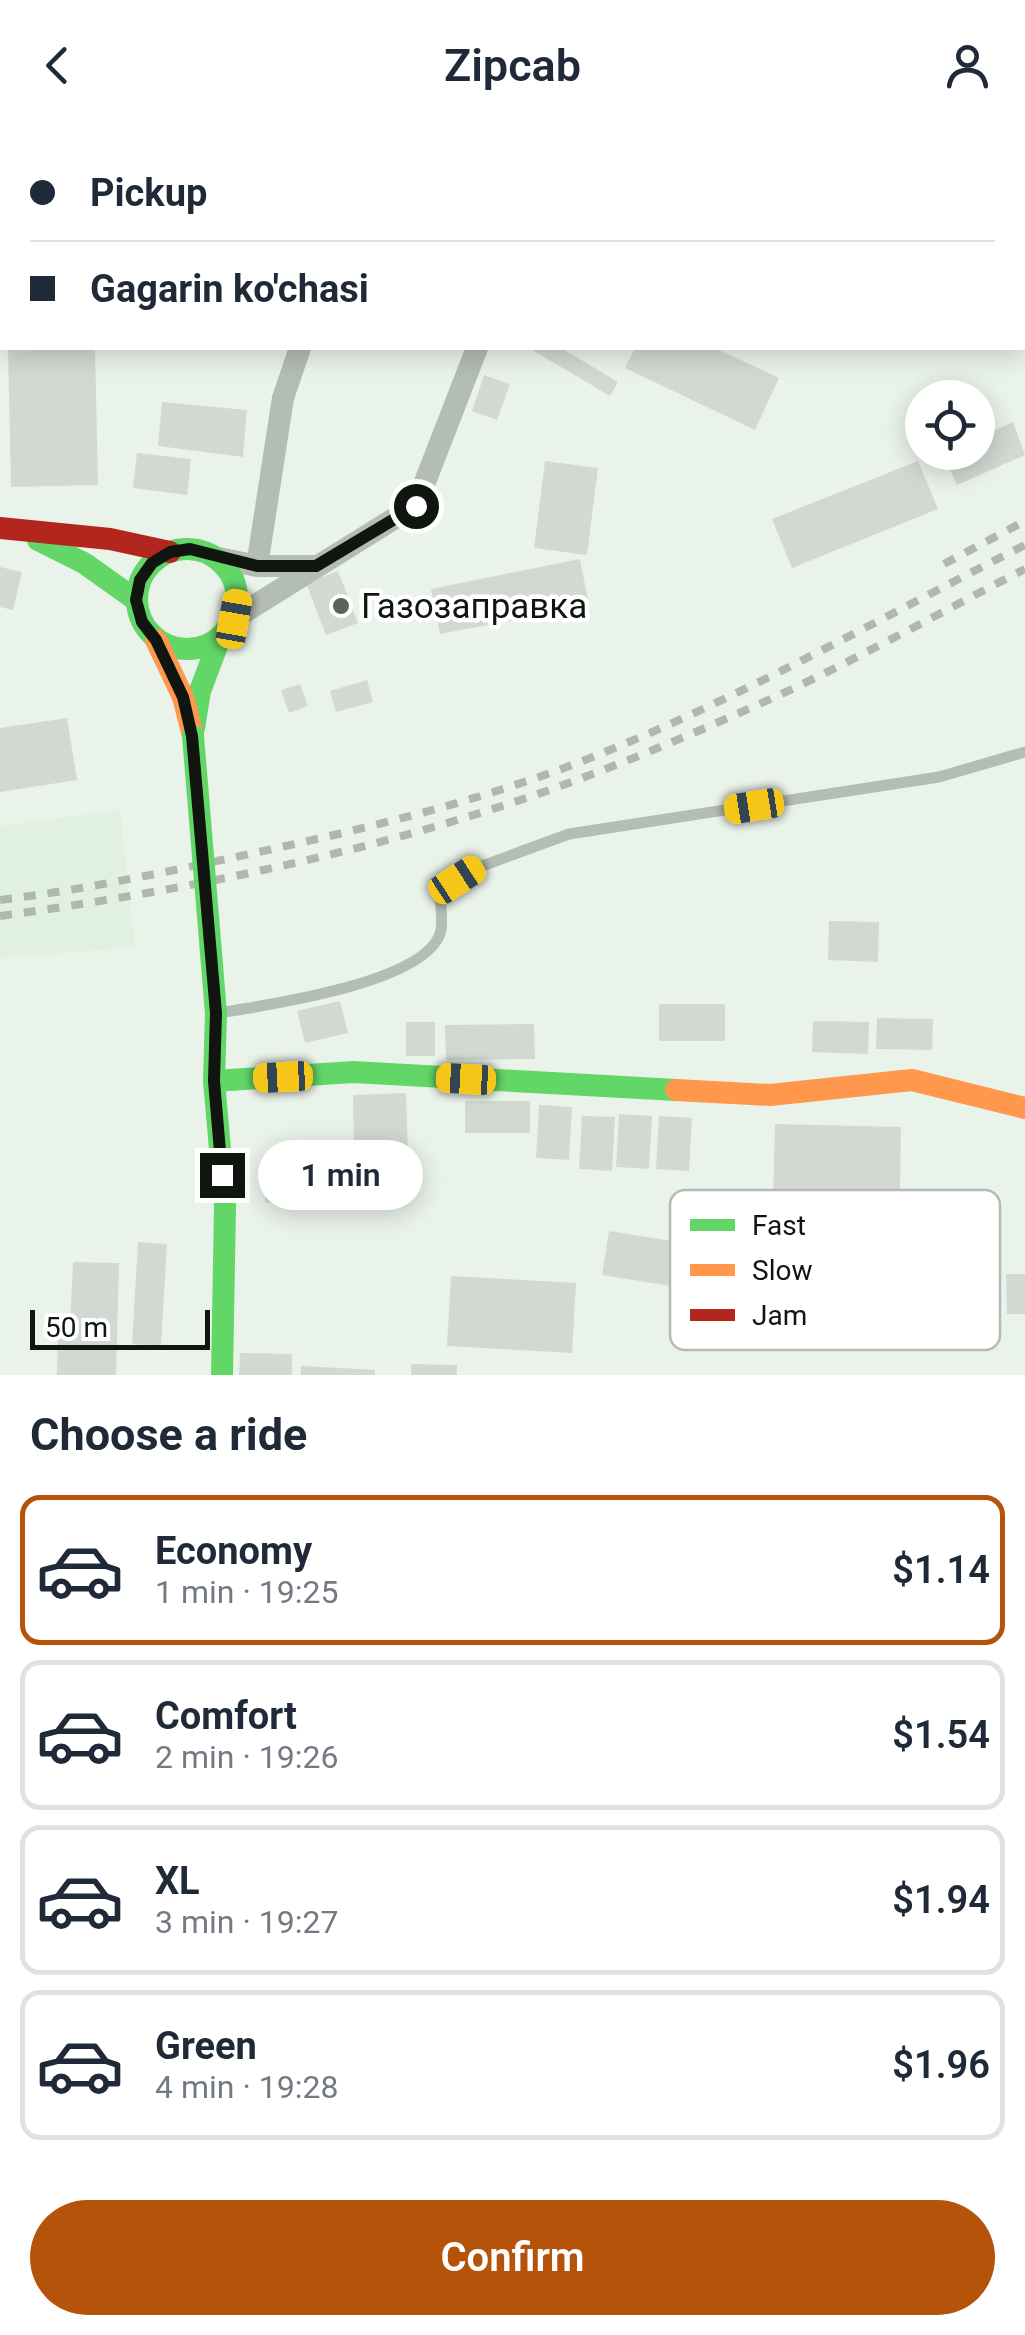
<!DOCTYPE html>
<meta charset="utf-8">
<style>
body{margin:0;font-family:Roboto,sans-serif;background:#f2f2f3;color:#1f2937;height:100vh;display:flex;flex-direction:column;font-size:38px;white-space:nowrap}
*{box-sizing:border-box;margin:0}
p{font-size:32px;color:#747a83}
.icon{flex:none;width:55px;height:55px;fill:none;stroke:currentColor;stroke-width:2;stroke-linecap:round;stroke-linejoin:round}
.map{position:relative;height:1245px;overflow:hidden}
.sheet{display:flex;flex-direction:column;background:#fff;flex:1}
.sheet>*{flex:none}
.top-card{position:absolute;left:0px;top:0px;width:1025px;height:220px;box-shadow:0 5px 25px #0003;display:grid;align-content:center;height:220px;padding:0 30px;background:#fff}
.fabs{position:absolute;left:905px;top:250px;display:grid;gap:20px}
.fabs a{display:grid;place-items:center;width:90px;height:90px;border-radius:50%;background:#fff;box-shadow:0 5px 25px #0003;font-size:50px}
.scale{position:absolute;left:30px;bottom:25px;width:180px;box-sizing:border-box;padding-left:10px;border:5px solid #10150f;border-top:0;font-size:28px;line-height:35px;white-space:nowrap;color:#10150f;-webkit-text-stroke:8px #fff;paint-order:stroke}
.end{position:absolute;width:45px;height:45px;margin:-22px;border:12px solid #10150f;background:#fff;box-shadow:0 0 0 5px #fff}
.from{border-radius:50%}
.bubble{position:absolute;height:70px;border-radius:35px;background:#fff;box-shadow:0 5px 25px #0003;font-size:32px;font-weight:600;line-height:70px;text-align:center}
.car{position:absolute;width:30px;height:60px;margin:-30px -15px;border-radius:12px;box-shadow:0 0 8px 2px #0007;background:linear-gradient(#f5c518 24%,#345 0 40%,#f5c518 0 76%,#345 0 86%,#f5c518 0)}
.top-card b{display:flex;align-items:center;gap:35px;height:95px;font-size:38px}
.top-card b+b{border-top:2px solid #e0e1e3}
.top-card i{width:25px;height:25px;background:#1f2937}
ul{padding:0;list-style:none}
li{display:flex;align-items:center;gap:30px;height:150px;margin:0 20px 15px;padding:0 10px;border:5px solid #e0e1e3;border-radius:20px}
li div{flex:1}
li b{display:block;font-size:38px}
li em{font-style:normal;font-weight:600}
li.current{border-color:#b45309}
li>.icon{width:90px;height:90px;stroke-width:1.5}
h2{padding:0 30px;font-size:45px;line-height:120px}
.button{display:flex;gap:20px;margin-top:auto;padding:20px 30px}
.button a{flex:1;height:115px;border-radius:60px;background:#b45309;color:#fff;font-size:40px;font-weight:600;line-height:115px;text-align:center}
header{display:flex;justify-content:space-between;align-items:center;height:130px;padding:0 30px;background:#fff;font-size:45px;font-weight:600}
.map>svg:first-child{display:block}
</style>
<header><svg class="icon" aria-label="back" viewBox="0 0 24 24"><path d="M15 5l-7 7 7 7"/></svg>Zipcab<svg class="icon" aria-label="person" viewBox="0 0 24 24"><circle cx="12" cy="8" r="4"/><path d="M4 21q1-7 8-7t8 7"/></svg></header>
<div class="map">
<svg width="1025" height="1245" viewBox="0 0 1025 1245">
<rect width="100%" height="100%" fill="#eaf3ea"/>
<path fill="#e1f1e0" d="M120 680 135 817 0 828V696Z"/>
<path fill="#d2d9d2" d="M8 218H95L98 355 11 357Z
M529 218H561L618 252 610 266Z
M635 218H715L779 248 755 300 625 238Z
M484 245 510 254 497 290 472 281Z
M162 272 247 280 243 327 158 316Z
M1013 292 1025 325 957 355 942 322H978V308Z
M137 323 191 329 187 365 133 358Z
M545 331 598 338 587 425 534 418Z
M918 331 938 379 792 438 772 389Z
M580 429 589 476 440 504 431 459Z
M0 437 22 442 13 480 0 477Z
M338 441 358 493 326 505 306 453Z
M367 550 373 572 336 582 330 561Z
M300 554 308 576 289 583 281 560Z
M67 588 77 650 0 662V598Z
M829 791 879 792 878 832 828 830Z
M340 871 348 903 305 913 297 881Z
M659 874H725V911H659Z
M877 888 933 889 932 920 876 919Z
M813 891 869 892 868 924 812 922Z
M406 892H435V926H406Z
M534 894 535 929 446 930 445 895Z
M406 963 408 1022 354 1023 353 965Z
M465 971H530V1003H465Z
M539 975 572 977 569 1030 536 1028Z
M619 984 652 986 649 1039 616 1037Z
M582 986 615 987 612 1041 579 1039Z
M659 986 692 988 689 1041 656 1039Z
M775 994 901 997 899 1109 772 1106Z
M269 1036 325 1041 322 1077 265 1072Z
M609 1101 679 1112 671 1156 602 1145Z
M138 1112 167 1114 161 1216 132 1214Z
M73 1132 119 1133 116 1245H57L58 1200H70Z
M1006 1144H1025V1184H1007Z
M451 1146 576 1153 572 1223 447 1216Z
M240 1223 292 1224V1245H239Z
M411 1234 457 1235V1245H411Z
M301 1236 375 1240V1245H301Z"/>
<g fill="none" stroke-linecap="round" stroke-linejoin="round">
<path stroke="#b4bdb3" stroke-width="11" d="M219 883C266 875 430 853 441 800 443 788 440 773 440 761L474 739 569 704 939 647 1025 622"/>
<path stroke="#b4bdb3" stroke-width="22" d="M545 2 546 0
M214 427 257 436H316
M257 436 283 268 300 218
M233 489 416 375 477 218"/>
<path stroke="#63d668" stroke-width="22" d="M38 410 84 433 136 470
M137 469a50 50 0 1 1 100 0a50 50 0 1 1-100 0Z
M194 598 200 561 220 508
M222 1245 225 1076 214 951 353 942 676 960"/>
<path stroke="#ff974d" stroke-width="22" d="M156 510 183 567 193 606
M676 960 770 965 912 950 1025 978"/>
<path stroke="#b3261e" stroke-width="22" d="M0 398 110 409 170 422"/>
<path stroke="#afb7ae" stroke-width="8" stroke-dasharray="12 12" stroke-linecap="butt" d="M573 0 581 2
M1022 169 1025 170
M944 434 1025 391
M0 770C90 759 180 739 268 720 386 694 506 664 617 617 757 559 890 483 1025 415
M0 786C161 764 324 732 480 683 571 655 661 618 748 579 842 538 933 486 1025 439"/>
<path stroke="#63d668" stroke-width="22" d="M193 606 216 883 214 951"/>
</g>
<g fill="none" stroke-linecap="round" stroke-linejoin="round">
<path stroke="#10150f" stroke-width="12" d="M222 1045 214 951 216 883 192 606 183 567 156 510 142 492 136 470 140 450 152 433 170 422 190 419 257 436H316L416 376"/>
</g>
<circle fill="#5c635c" stroke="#fff" stroke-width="4" cx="341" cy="476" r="10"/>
<g text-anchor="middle" stroke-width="9" stroke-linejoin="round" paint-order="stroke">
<g font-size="35" fill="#10150f" stroke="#fff" text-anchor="start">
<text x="361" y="488">Газозаправка</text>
</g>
</g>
<rect x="670" y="1060" width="330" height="160" rx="15" fill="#fff" stroke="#b7b9b7" stroke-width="2.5"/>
<rect x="690" y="1089" width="45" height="12" fill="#63d668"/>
<rect x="690" y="1134" width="45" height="12" fill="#ff974d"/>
<rect x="690" y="1179" width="45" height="12" fill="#b3261e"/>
<g font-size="28" fill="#10150f">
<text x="752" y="1105">Fast</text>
<text x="752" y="1150">Slow</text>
<text x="752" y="1195">Jam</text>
</g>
</svg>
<div class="fabs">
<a><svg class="icon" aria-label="locate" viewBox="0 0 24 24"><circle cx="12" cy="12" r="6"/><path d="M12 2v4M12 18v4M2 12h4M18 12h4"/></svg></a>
</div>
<div class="scale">50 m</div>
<i class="end from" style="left:416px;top:376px"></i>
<i class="end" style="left:222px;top:1045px"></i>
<div class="bubble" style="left:258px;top:1010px;width:165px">1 min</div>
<i class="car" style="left:234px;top:489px;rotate:10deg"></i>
<i class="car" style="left:754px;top:676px;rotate:261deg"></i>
<i class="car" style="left:457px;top:750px;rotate:57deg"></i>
<i class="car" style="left:283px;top:947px;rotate:267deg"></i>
<i class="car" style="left:466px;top:949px;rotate:273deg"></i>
<div class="top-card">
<b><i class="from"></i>Pickup</b>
<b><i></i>Gagarin ko'chasi</b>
</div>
</div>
<section class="sheet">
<h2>Choose a ride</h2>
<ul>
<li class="current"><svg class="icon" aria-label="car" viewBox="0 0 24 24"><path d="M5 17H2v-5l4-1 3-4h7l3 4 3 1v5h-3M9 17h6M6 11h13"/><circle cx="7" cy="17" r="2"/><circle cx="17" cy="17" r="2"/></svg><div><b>Economy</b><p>1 min · 19:25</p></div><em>$1.14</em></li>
<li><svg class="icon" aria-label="car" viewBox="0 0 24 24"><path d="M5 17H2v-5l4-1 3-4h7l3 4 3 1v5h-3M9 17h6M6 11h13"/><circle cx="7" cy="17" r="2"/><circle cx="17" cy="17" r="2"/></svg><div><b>Comfort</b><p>2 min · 19:26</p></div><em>$1.54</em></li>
<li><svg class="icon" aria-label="car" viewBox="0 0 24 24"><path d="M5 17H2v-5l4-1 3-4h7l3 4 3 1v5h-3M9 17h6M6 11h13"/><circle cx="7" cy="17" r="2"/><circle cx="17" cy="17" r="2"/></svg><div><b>XL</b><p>3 min · 19:27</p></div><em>$1.94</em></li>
<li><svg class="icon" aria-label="car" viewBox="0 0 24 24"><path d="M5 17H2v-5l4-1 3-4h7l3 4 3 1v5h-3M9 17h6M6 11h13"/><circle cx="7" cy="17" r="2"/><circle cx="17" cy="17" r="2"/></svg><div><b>Green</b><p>4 min · 19:28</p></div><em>$1.96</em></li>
</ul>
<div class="button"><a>Confirm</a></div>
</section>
